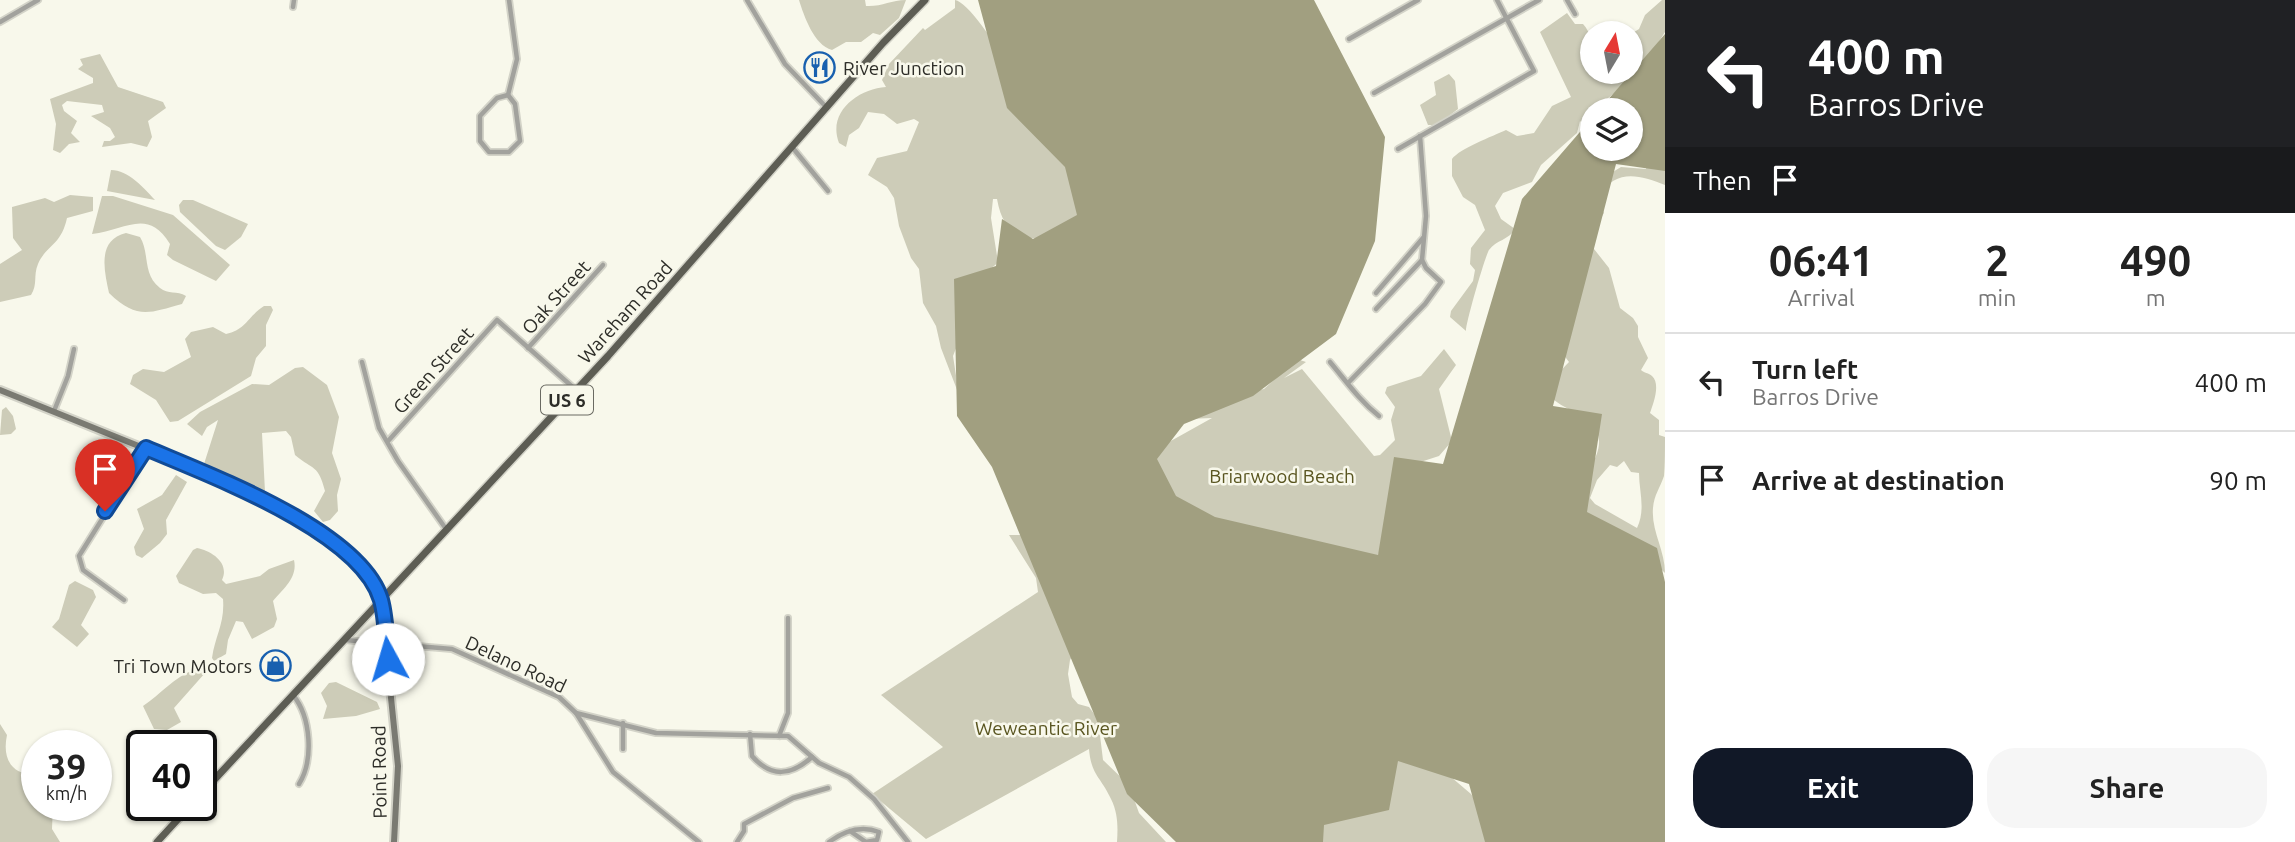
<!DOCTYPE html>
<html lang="en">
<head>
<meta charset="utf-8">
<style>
	body { margin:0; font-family:Ubuntu,sans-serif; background:#f6f6f6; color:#222; height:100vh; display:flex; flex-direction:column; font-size:26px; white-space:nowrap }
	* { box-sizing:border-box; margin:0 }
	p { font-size:23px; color:#767676 }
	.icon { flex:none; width:38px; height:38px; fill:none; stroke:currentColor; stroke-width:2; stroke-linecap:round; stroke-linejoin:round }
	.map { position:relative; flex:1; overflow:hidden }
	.side { display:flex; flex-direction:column; background:#fff; width:630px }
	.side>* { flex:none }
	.guide { background:#202124; color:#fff; overflow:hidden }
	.needle { width:46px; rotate:10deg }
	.fabs { position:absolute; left:1580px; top:21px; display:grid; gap:14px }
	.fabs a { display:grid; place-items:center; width:63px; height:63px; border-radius:50%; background:#fff; box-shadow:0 2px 5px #0004; font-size:35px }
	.speed { position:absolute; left:21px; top:730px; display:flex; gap:14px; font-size:35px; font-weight:700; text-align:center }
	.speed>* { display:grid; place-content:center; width:91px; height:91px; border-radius:50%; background:#fff; box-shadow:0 2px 5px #0004; line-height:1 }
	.speed small { font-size:18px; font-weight:400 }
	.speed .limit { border:4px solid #111; border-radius:10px; background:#fff; color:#111 }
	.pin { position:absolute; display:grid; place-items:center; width:60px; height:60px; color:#fff; margin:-72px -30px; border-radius:50% 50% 50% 0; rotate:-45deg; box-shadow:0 0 7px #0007 }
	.pin .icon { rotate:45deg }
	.me { position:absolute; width:77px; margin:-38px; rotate:354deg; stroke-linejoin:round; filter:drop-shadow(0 0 5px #0008) }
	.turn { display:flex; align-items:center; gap:24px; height:147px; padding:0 28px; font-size:32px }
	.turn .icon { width:91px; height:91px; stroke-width:2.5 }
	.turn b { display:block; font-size:49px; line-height:60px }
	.then { display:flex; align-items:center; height:66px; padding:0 28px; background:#0003; gap:14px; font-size:26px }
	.eta { display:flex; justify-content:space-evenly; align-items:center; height:119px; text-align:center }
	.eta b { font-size:42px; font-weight:600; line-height:49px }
	.cta { display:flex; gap:14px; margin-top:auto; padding:14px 28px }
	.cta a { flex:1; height:80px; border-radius:28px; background:#111827; color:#fff; font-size:28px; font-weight:600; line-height:80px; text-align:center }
	.cta a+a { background:#f6f6f6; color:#222 }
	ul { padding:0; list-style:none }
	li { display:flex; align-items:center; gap:21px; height:98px; padding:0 28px; border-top:2px solid #e0e0e0 }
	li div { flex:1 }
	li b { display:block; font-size:26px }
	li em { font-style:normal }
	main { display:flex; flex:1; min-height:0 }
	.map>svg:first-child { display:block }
</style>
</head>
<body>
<main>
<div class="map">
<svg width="1665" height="842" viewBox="0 0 1665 842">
	<rect width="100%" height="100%" fill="#f8f8eb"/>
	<!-- green -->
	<g fill="#cdccb8" fill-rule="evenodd">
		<path d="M799,0h66l1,6c15,1 25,-6 40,-6l-7,18 -19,17 -7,-2 -12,9h-15l-14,8c-18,-5 -28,-34 -33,-50z"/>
		<path d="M955,0c28,5 117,177 133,210l-30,30c-34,-1 -54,-2 -61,-41h-4l-2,19 7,44c-10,13 -28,8 -40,20l2,56 -7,18 6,39 -18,-47 -5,-22 -13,-23 -4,-34 -8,-11 -12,-32 -5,-28 -7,-11 -19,-12 9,-17 30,-7 12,-29 -5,-3 -17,5 -13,-10 -16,-2 -9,16 -10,7 -3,12 -7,-4c-12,-31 19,-54 47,-56l-4,-7 7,-16 34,-36 2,2 30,-22z"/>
		<path d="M1662,0h3v32l-7,11 6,9 -57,47 -1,11h-14v6l-8,8 -4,-3 -3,12 -36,32 -9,17 -29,11 -8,13 6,13 14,10c-6,11 -19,11 -26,21 -4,6 -24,76 -23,81l-16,-14 1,-6 22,-30 2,-11 -5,-6 1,-16 14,-18 -10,-25 -12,-8 -11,-21v-17c7,-10 41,-23 54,-29l11,6 17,-3 18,-27 19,-9 -31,-65 27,-19 8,11h8c12,13 9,32 9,48h39v-38l8,-5 6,-14z"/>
		<polygon points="100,54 118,87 163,102 166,108 148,121 152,137 147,147 131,143 102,147 104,141 110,141 115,137 110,128 91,116 104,112 102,105 67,101 62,105 64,111 77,121 71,133 80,142 69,144 60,153 53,150 56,124 50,99 93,83 93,78 78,69 83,65 80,59"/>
		<polygon points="1449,74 1455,81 1458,109 1437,125 1428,125 1420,105 1436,95 1434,82"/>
		<path d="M1665,118v26l-8,11 8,8v22c-27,-11 -49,-16 -67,11l6,17 -11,18 1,18 15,19 11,40 13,10 5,8v11l10,21 -7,12c3,3 8,3 11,6 9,8 1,28 -2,37l9,7v15l6,2c0,12 0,29 -1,39 -4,12 -10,19 -11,32 -2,23 12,42 12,65 -11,-11 -20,-22 -32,-31 -17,-12 -61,-28 -67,-47 5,-7 14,-10 19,-19 44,-64 -28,-58 -41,-88l25,-26 -6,-8 -2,-17 27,-89 -3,-19 8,-37 10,-14 18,-11 25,2c2,-22 -5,-17 9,-40h5zM1624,461l7,11 8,1c0,18 7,36 -2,55l-42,-24 -5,-6 7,-18 13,-15 7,2z"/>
		<path d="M111,170c17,0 33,18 44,30l-48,-9z"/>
		<path d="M70,195l23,2v14l-26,7c-6,28 -21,27 -29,46 -5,12 0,20 -7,31l-31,7v-38l22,-14 -9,-12 -1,-31 33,-9 9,4z"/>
		<path d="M102,196h11l60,19 57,50 -14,16 -43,-21 -6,-5 3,-11c-23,-37 -45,-13 -78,-10z"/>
		<polygon points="183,200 193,200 248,224 241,237 225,250 216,246 180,212 179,205"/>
		<path d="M126,233l14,4c10,16 2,37 20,51 8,7 17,2 26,8l-4,8c-33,9 -45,16 -73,-11 -5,-23 -12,-53 17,-60z"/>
		<path d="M264,306h7l2,4 -7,15v21l-10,12 -5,18 -73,45 -8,1 -14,-22 -26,-16 3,-9 10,-6 21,3 27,-15 -6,-18 6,-7 22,-5 13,7c20,-4 22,-18 38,-28z"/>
		<path d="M1444,349l12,16 -17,24 13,52 -13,15 -34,11 -2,13 5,18 -9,25 -32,48 -22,6 -93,-24 -47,-17 -42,-31 -14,-27 1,-17 5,-7 2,-13 10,-12 19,-10 13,-12 20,-9 45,-9 33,-30 9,3 -22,16 18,-9 72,87 6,-1 15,-15 -4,-20 4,-13 -10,-14 2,-6 34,-11zM1212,418l-43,24 18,-23z"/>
		<path d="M303,367l24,18 12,32 -7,36 9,26 -4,16 1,16 -8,9 -7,2 -9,-11 11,-20c-7,-27 -11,-20 -30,-36l-4,-18 -5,-6 -24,2 3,59 -61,-28 14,-44 -11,7 -5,9 -15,-12 13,-12 52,-28 17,1 26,-17z"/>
		<polygon points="6,407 13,416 16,429 11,434 0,435 2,410"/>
		<polygon points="176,475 187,482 166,520 167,534 160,543 142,558 136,555 134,547 144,529 137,509 162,495"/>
		<path d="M1009,535h13l54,114 -6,11 -2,14 4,23 6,7 11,3 9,12 5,41 26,25 10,28 27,29h-49c1,-15 1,-29 -6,-43 -10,-22 -20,-24 -22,-50l-163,90 -54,-45 71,-47 -62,-52 157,-103 -2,-14z"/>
		<path d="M197,548c15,3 33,15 25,32l4,4 34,-8 9,-7 25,-9c4,18 -11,29 -21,41l4,18 -3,8 -22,12 -9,-17 -7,-1 -8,19 -2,14 -12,7 -2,-3c3,-22 13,-35 11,-59l-7,-6 -13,1 -24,-11 -3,-7 17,-26z"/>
		<polygon points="75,581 93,590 96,597 81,625 89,634 77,647 52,627 59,619 69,585"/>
		<path d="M194,670l11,3 -31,35 7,14 -14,8 -13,-1 -11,-23c17,-11 31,-29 51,-36z"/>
		<polygon points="336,682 377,702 380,709 356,716 323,719 327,706 321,693 329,683"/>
		<path d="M0,724l7,11c-5,23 4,41 30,39v31h16l-1,24 8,13h-60z"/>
		<polygon points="1386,754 1451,777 1471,794 1489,818 1520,842 1320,842 1314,803"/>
	</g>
	<!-- water -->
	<polygon fill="#a19f80" points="978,0 1314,0 1385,137 1375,241 1336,334 1253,396 1184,424 1157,459 1176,496 1215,517 1378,555 1394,457 1443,464 1522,199 1592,118 1592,149 1631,149 1631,110 1599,110 1665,34 1665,171 1616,164 1553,406 1602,414 1587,512 1657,548 1665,582 1665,842 1485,842 1469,784 1398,761 1389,810 1324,825 1323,842 1176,842 1127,794 992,467 957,416 954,279 996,266 1002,219 1033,239 1077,215 1065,167 1007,108"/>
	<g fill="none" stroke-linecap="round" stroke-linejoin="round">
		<defs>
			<g id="street">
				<polyline points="747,0 785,64 827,108"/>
				<polyline points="1567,0 1575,14"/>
				<polyline points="293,7 294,0"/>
				<polyline points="0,22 38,0"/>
				<polyline points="1349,39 1418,0"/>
				<polyline points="1374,93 1539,0"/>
				<polygon points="508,95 515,104 520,141 509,152 489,152 480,141 480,116 497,98"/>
				<polyline points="508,95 517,59 509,0"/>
				<polyline points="792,147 828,191"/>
				<polyline points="1398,149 1534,71 1497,0"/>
				<polyline points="1376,293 1423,238"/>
				<polyline points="1376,309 1422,260"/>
				<polyline points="528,348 603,265"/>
				<polyline points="362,362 379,428 398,461 446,529"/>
				<path d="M1330,362c16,19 29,38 49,54"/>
				<polyline points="1349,382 1425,304 1441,282 1426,268 1422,260 1426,216 1420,136"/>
				<polyline points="54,411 68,376 74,349"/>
				<polyline points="389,440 497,320 576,390"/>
				<polyline points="124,600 83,570 79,556 146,449"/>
				<polyline points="345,640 452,649 559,697 576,713 613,772 699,842"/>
				<path d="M293,695c18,22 21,65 6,89"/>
				<polyline points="576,713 656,733 788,736 819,763 849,777 874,799 908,842"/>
				<polyline points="623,723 623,749"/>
				<path d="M750,734l2,22c19,22 39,20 60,1"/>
				<polyline points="779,736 788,713 788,618"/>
				<polyline points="737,842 744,831 744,824 793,798 828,788"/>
				<path d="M829,842c15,-11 32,-17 50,-10l-2,8 -11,2 -16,-11"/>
			</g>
			<polyline id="secondary" points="0,390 198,470 316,529 346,548 364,569 381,600 398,766 394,842"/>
			<g id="primary">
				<polyline points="201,794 608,356 883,43 925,0"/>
				<polyline points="157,842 191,805"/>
			</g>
		</defs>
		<!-- street casing -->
		<use href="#street" stroke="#d3d3c8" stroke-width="8"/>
		<!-- secondary casing -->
		<use href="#secondary" stroke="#d3d3c8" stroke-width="10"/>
		<!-- primary casing -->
		<use href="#primary" stroke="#d3d3c8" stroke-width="10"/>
		<!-- street -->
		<use href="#street" stroke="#a2a29d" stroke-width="4.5"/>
		<!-- secondary -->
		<use href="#secondary" stroke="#7a7a72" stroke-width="6"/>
		<!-- primary -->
		<use href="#primary" stroke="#5d5d54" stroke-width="7"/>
	</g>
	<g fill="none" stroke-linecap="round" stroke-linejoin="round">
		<defs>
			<path id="route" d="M105,511l41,-63c63,27 215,83 235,152 5,18 5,40 7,59"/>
		</defs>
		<!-- route casing -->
		<use href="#route" stroke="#114b97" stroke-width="18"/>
		<!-- route -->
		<use href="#route" stroke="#1a73e8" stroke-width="12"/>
	</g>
	<!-- icons -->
	<defs>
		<symbol id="restaurant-ring" viewBox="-11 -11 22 22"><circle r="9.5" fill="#f8f8eb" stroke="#1860af" stroke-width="1.5"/><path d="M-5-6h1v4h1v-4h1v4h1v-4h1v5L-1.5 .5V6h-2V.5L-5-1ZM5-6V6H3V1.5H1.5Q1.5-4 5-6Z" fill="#1860af"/></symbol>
		<symbol id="shop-ring" viewBox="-11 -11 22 22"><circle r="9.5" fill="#f8f8eb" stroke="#1860af" stroke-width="1.5"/><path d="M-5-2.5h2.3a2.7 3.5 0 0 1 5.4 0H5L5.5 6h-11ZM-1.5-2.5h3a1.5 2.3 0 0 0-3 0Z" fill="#1860af"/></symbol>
	</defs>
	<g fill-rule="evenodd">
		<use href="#restaurant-ring" x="802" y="50" width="35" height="35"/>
		<use href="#shop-ring" x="258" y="648" width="35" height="35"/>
	</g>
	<g text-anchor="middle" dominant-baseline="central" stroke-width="5" stroke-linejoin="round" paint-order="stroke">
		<!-- shield labels -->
		<rect fill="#f8f8eb" stroke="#6a6a62" stroke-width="2" x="541" y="385.5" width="52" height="29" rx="5"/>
		<g font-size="18" font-weight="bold" fill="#2d2d28">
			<text x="567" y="400">US 6</text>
		</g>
		<!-- poi labels -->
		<g font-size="19" fill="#2d2d28" stroke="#f8f8eb" text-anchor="start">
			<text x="843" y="68">River Junction</text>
			<text x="252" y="666" text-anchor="end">Tri Town Motors</text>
		</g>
		<!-- street labels -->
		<g font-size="19" fill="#2d2d28" stroke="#f8f8eb">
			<text transform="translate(556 297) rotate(-48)">Oak Street</text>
			<text transform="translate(625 312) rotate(-48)">Wareham Road</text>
			<text transform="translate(433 370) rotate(-48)">Green Street</text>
			<text transform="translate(516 664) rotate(25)">Delano Road</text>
			<text transform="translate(379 772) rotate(-91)">Point Road</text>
		</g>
		<!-- park labels -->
		<g font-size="19" fill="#595520" stroke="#f8f8eb">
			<text x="1282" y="476">Briarwood Beach</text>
			<text x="1046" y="728">Weweantic River</text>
		</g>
	</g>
</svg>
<div class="fabs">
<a><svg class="needle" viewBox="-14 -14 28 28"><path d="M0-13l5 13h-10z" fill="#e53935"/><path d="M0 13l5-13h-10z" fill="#767676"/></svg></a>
<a><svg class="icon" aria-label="layers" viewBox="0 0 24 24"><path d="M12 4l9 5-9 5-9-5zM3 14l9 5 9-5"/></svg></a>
</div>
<div class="speed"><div>39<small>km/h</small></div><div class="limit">40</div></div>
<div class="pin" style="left:105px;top:511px;background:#d93025"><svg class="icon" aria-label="arrive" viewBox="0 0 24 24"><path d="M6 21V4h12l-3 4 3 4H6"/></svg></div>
<svg class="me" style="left:388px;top:659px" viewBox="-20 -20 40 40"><circle r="19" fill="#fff"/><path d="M0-13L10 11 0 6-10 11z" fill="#1a73e8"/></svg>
</div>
<section class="side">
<div class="guide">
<div class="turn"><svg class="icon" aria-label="left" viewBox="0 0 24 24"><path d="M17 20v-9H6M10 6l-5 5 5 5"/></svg><div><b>400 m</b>Barros Drive</div></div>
<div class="then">Then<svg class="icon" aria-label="arrive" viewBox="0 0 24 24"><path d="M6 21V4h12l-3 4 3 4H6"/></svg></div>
</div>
<div class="eta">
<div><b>06:41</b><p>Arrival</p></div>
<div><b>2</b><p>min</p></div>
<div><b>490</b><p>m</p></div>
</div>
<ul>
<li><svg class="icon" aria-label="left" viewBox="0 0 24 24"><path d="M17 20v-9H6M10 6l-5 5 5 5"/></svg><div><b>Turn left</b><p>Barros Drive</p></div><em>400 m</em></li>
<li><svg class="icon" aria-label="arrive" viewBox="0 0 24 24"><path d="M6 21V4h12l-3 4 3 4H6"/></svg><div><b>Arrive at destination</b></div><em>90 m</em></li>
</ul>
<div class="cta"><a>Exit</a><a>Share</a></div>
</section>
</main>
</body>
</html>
